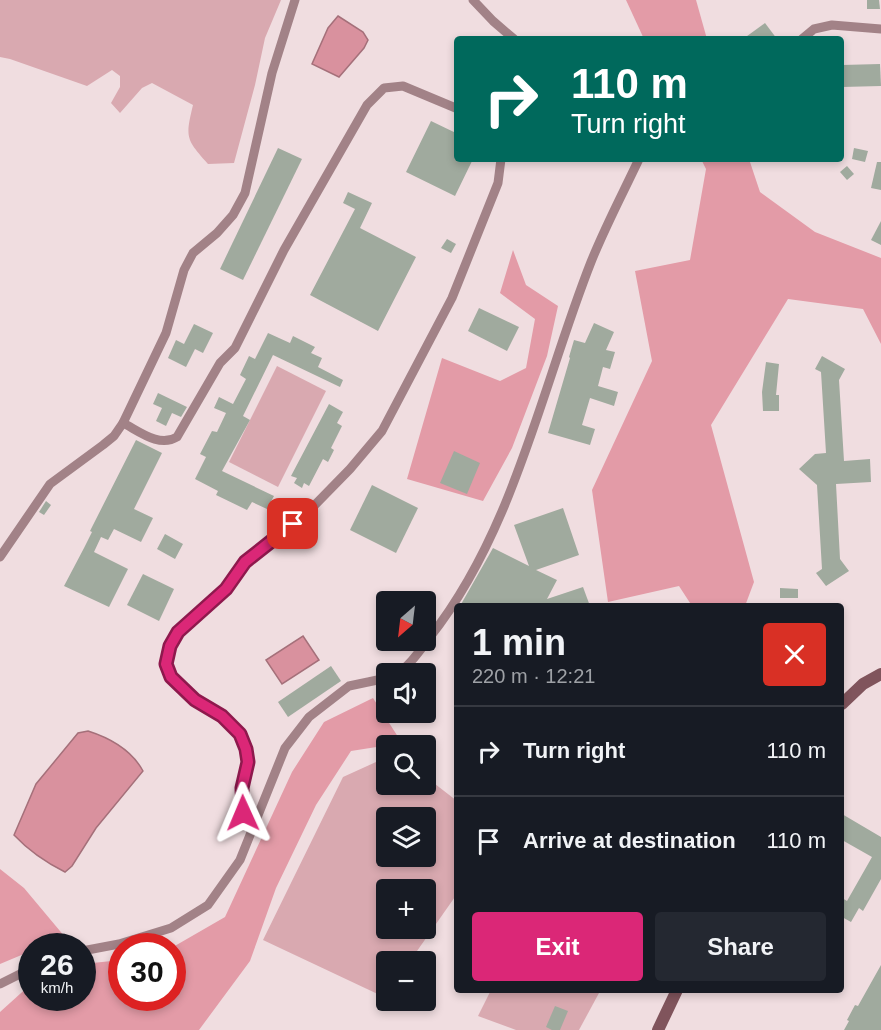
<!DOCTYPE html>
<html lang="en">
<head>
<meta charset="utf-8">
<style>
	body { margin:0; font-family:Helvetica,sans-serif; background:#242831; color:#f1f3f6; height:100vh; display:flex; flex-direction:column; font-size:22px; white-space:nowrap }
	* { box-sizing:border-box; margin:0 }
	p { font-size:20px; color:#9ea1a6 }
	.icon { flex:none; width:33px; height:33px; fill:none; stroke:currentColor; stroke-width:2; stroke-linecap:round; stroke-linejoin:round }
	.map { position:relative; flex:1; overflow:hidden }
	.panel { position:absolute; left:454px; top:603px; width:390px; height:390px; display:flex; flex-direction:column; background:#171b24; border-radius:6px; box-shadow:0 3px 9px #0003 }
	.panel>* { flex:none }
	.guide { position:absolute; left:454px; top:36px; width:390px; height:126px; border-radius:6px; box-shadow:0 3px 9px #0003; background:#00695c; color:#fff; overflow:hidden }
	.needle { width:39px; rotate:208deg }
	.controls { position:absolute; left:376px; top:591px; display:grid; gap:12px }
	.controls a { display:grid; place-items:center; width:60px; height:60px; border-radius:6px; background:#171b24; box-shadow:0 3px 9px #0003; font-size:30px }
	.speed { position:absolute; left:18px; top:933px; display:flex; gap:12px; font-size:30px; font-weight:700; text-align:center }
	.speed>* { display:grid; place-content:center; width:78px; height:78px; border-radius:50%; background:#171b24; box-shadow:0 3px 9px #0003; line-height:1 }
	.speed small { font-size:15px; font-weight:400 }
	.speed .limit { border:9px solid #d22; background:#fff; color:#111 }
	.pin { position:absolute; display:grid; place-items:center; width:51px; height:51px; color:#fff; margin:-26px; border-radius:12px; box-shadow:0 3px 9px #0006 }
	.me { position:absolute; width:66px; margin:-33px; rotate:359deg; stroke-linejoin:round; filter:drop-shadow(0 0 4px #0008) }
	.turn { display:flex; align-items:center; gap:21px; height:126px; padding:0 18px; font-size:27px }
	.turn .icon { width:78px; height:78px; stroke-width:2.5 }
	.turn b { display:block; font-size:42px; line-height:51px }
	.round { display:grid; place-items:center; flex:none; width:63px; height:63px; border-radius:6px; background:#242831 }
	.headline { display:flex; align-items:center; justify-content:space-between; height:102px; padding:0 18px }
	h1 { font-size:36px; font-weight:700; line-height:45px }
	.action { display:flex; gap:12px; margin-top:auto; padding:12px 18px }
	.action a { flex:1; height:69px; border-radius:6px; background:#db2777; color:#fff; font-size:24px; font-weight:700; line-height:69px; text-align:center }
	.action a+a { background:#242831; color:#f1f3f6 }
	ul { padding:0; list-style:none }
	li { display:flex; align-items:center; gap:18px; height:90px; padding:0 18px; border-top:2px solid #363941 }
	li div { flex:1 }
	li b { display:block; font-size:22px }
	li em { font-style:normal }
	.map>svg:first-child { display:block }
</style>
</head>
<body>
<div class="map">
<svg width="881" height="1030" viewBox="0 0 881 1030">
	<rect width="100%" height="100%" fill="#f0dde0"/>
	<!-- green -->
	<g fill="#d9a9b0" fill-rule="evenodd">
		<path d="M0,0h281l-16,38 -10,47 -21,78 -26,1c-22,-25 -23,-26 -15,-59l-41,-22 -10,5 -22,25 -9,-10 9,-16v-11l-8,-6 -25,16 -77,-27 -10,-2z"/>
		<polygon points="277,366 326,391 278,487 229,462"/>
		<path d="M387,757v27h39v-7l31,24v93l-47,67 -23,1v31l-3,4 -121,-57 80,-163zM387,818h39v38h-39zM387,890h39v38h-39z"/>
		<polygon points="491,990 596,990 599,993 579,1030 516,1030 478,1016"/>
	</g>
	<!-- forest -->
	<g fill="#e39ba7">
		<polygon points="626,0 696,0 707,39 644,39"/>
		<polygon points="701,159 749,159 760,192 815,232 881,258 881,344 863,309 788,299 711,425 754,582 745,606 692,606 679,586 608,602 592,490 652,361 635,271 690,260 706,169"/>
		<polygon points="513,250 526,285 558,306 547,356 512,448 483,501 407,479 442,358 500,381 526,368 535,319 500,293"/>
		<polygon points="373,698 402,743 351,751 316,805 276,888 250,961 199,1030 0,1030 0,1012 31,984 32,998 82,998 83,964 121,960 122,998 172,998 173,947 225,917 292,772 324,722"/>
		<polygon points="0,869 24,888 65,937 43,946 32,946 31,951 0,964"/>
	</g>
	<!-- water -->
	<g fill="#d9919e" stroke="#a5707a" stroke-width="1.5">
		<polygon points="338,16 363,32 368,40 364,48 339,77 312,64 328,28"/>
		<polygon points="303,636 319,660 282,684 266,660"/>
		<path d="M88,731c22,7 43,18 55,40l-47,57 -24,38 -7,6c-20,-10 -36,-21 -51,-37l22,-51 42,-51z"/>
	</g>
	<!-- building -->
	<g fill="#a0aa9e">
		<polygon points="867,0 879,0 880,9 867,9"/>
		<polygon points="765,23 777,39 743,39"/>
		<polygon points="880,64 881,86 842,87 842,65"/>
		<polygon points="431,121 458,134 458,159 473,159 455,196 406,172"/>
		<polygon points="278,148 302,159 243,280 220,269"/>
		<polygon points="854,148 868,151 865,162 852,159"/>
		<polygon points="877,162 881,162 881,190 871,188"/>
		<polygon points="847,166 854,174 847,180 840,172"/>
		<polygon points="348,192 372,203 360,228 416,257 378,331 310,295 355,209 343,203"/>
		<polygon points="881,221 881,245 871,240"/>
		<polygon points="447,239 456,244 451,253 441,248"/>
		<polygon points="479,308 519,327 507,351 468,331"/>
		<polygon points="594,323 614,332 606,350 615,352 610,369 603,367 598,386 618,392 614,406 590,398 582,425 595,429 590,445 548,433 570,358 569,357 574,340 585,343"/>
		<polygon points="194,324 213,333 203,353 195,349 186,367 168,358 176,340 184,344"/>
		<polygon points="268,333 290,343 293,336 315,347 311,353 322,358 318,367 343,380 340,387 273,355 243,416 250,420 222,471 274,496 267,509 252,502 247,510 216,495 218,491 195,479 206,457 200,454 212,431 217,432 226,413 214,408 219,397 233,404 246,379 240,375 249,356 255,359"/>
		<polygon points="822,356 845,369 839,380 844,461 870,459 871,482 836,484 840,559 849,571 826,586 816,573 822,569 817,485 799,469 815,454 826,453 821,372 815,369"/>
		<polygon points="766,362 779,364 776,395 779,395 779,411 763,411 762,392"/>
		<polygon points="158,393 187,407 181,417 172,413 166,426 156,421 162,408 153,404"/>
		<polygon points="329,404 343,412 337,423 342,426 331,448 334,450 328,462 323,459 309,486 304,483 302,488 294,483 297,478 291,476"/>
		<polygon points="136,440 162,453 134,509 153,518 141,542 114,529 108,540 101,537 94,552 128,569 109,607 64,586 84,548 92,532 90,531"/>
		<polygon points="454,451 480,463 467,494 440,483"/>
		<polygon points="372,485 418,508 396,553 350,530"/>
		<polygon points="46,501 51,505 44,515 39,512"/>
		<polygon points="563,508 579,555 536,570 557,580 547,599 583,587 590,606 460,606 493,548 529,566 514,525"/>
		<polygon points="165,534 183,544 175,559 157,549"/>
		<polygon points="143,574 174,589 159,621 127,605"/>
		<polygon points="780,588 798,589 798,598 780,598"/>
		<polygon points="331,666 341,681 288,717 278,702"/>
		<polygon points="842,814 881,837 881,879 863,911 859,908 851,922 842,917 842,898 847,901 872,857 842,840"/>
		<polygon points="881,965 881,1030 844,1030 849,1021 847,1020 855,1005 858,1006"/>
		<polygon points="555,1006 568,1011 560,1030 552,1030 546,1027"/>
	</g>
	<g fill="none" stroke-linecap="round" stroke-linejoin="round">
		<!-- street -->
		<g stroke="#a28287" stroke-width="9">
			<polyline points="473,0 493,21 514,39"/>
			<polyline points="802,39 814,29 832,25 881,29"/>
			<path d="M123,423c16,8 36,25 54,14l43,-74 15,-15 49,-98 83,-145 17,-17 19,-2 55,23"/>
			<polyline points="0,557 50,484 103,445 114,436 123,423 166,333 184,270 193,253 217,233 233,215 245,193 272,73 295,0"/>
			<path d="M396,674c13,-7 25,-25 34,-37 84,-106 112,-251 161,-375 14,-35 32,-69 48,-103"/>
			<polyline points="252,832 243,813 241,787 248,762 246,749 240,734 222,716 195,700 171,677 166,664 170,646 178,632 226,589 245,562 309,511 350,469 382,431 452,298 498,183 501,159"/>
			<polyline points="82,951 119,944 171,928 208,905 240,860 285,748 309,717 349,686 387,678"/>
			<polyline points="0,984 32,968"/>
		</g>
		<!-- secondary -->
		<g stroke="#80545c" stroke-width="12">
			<polyline points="842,704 863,684 881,674"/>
			<polyline points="658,1030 677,990"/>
		</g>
	</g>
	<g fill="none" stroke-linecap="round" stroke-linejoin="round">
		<defs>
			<polyline id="route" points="243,813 242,788 248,762 246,749 240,734 222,716 195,700 171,677 166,664 170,646 178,632 226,589 245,562 293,524"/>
		</defs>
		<!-- route casing -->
		<use href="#route" stroke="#8e194d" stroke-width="15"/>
		<!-- route -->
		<use href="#route" stroke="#db2777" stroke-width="10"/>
	</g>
</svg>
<div class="controls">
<a><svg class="needle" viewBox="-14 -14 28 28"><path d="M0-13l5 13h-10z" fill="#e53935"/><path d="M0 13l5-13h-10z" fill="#9ea1a6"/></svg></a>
<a><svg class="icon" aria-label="sound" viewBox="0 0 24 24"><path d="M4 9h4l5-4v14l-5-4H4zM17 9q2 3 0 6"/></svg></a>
<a><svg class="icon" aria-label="search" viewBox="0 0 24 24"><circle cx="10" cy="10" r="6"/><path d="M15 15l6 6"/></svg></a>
<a><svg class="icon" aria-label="layers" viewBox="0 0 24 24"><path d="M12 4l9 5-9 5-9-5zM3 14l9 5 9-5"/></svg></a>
<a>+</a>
<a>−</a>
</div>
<div class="speed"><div>26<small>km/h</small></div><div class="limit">30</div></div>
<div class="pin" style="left:293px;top:524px;background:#d93025"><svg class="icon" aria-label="arrive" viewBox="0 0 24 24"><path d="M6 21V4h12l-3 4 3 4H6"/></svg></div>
<svg class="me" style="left:243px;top:813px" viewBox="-20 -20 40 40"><path d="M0-17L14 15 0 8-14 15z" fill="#db2777" stroke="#fff" stroke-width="4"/></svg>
<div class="guide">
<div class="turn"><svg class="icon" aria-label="right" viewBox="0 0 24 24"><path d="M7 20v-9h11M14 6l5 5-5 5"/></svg><div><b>110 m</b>Turn right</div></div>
</div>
<section class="panel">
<div class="headline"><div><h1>1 min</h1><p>220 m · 12:21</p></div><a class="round" style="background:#d93025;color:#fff"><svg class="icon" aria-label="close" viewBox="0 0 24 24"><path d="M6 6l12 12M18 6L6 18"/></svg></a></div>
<ul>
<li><svg class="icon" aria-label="right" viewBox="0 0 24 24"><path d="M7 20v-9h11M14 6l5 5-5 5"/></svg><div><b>Turn right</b></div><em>110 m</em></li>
<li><svg class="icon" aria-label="arrive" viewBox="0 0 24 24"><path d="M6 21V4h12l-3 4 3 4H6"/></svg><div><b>Arrive at destination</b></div><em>110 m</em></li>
</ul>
<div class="action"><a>Exit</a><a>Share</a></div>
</section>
</div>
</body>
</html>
